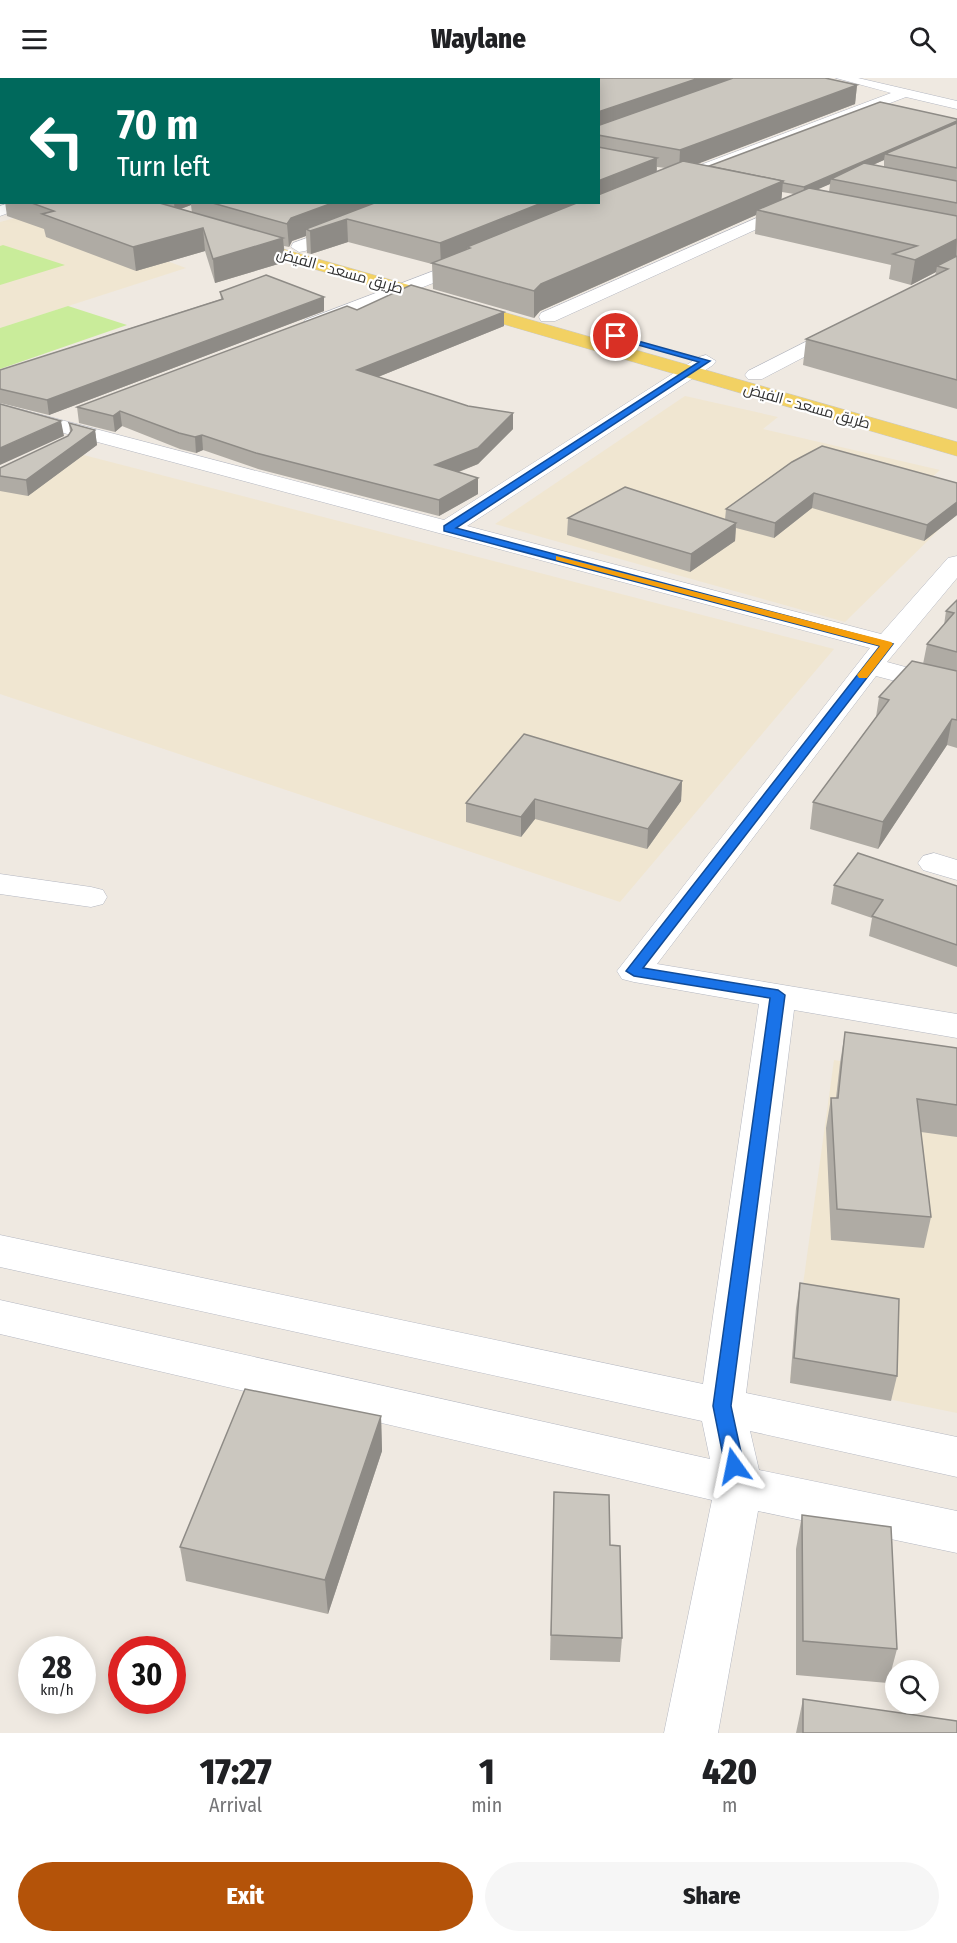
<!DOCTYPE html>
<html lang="en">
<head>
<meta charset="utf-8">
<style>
	body { margin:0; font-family:"Fira Sans Condensed",Cairo,sans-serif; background:#f6f6f6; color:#202124; height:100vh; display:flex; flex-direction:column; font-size:22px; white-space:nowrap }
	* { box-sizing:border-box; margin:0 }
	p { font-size:20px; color:#757577 }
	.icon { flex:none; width:33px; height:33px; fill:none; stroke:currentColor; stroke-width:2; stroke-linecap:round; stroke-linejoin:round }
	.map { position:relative; height:1655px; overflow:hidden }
	.side { display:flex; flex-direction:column; background:#fff; flex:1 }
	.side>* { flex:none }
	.banner { position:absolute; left:0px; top:0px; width:600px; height:126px; box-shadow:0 3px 15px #0003; background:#00695c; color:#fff; overflow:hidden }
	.fabs { position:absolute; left:885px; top:1582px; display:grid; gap:12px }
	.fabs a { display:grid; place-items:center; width:54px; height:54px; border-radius:50%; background:#fff; box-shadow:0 3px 15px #0003; font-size:30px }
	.speed { position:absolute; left:18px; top:1558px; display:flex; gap:12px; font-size:30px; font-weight:700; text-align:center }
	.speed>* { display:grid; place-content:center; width:78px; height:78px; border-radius:50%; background:#fff; box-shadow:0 3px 15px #0003; line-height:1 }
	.speed small { font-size:15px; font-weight:400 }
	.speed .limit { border:9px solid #d22; background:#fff; color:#111 }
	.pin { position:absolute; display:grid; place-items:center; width:51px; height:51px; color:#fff; margin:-26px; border:3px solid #fff; border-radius:50%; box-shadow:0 2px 6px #0007 }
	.me { position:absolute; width:66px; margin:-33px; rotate:348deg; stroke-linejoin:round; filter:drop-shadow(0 0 4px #0008) }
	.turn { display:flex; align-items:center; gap:21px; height:126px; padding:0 18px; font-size:27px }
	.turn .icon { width:78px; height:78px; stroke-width:2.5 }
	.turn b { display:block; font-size:42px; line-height:51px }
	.eta { display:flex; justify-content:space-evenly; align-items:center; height:102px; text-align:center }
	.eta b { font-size:36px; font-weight:800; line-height:42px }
	.button { display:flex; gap:12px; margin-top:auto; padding:12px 18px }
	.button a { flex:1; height:69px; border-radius:36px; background:#b45309; color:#fff; font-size:24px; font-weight:800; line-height:69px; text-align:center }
	.button a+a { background:#f6f6f6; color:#202124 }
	header { display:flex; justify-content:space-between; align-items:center; height:78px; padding:0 18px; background:#fff; font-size:27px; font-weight:800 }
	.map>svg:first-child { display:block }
</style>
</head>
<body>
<header><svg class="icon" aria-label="menu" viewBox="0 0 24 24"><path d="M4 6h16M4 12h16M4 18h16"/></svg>Waylane<svg class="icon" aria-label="search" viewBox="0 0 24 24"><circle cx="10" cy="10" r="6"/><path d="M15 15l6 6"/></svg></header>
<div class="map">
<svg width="957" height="1655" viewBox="0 0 957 1655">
	<rect width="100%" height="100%" fill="#efe9e1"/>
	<!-- education -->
	<g fill="#f0e6d1">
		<polygon points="70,125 137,172 186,190 0,250 0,144"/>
		<polygon points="685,318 778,339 763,351 940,392 920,410 957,434 845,544 495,446"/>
		<polygon points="68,373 834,571 620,824 0,616 0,409"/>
		<polygon points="834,982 957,1002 957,1335 790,1301"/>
	</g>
	<!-- pitch -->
	<g fill="#c9ec9a">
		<polygon points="3,167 65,187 0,207 0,168"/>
		<polygon points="68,228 127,247 0,291 0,250"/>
	</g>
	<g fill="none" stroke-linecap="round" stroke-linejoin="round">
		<defs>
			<g id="minor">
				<polygon points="836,0 858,0 957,23 957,31 906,19 673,107 668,109 660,104 663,101 891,15"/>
				<polygon points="795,123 803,128 801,131 555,243 541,243 539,239 541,235"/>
				<polygon points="12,124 39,124 0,138 0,128"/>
				<polygon points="406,124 430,124 305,173 299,174 291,169 293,165"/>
				<polygon points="473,178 482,183 479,187 319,250 312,252 303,246 305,242"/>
				<polygon points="843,245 852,251 850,255 762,301 748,301 745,297 748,293"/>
				<polygon points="706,277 716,283 713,287 467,448 881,556 948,480 957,478 957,500 887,584 957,603 957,619 876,598 657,886 957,936 957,960 794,932 746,1315 957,1359 957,1399 750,1353 759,1392 957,1433 957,1475 758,1433 718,1655 664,1655 712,1422 0,1256 0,1222 710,1381 702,1343 0,1189 0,1157 703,1306 759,926 634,904 622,901 617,893 870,570 0,338 0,326 444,442 699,279"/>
				<polygon points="934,775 957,782 957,802 923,792 918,785 923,778"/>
				<polygon points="0,796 91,809 103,812 107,819 103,826 91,829 0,816"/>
			</g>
			<polygon id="primary" points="241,159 957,364 957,378 235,168 233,164 235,160"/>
		</defs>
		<!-- minor casing -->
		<use href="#minor" stroke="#b4b7c1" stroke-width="1"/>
		<!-- primary casing -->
		<use href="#primary" stroke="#c9c9c9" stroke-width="1"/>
		<!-- minor -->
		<use href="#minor" fill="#fff" fill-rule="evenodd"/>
		<!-- primary -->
		<use href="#primary" fill="#f2d163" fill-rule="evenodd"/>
	</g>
	<!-- wall -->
	<g fill="#afaba4" fill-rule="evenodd">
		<path d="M0,0h825l32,7 -2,19 -159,60 13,2 171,-64 77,17v290l-154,-44 3,-26 129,-63 1,-4 -25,13 -22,-6 2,-14 -136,-31 1,-19 -216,96 -6,7 -101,-29 -1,-25 -84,-22 -37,12 -4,-1 -1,-17 -14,5 -3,6 -5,-1 1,16 -70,21 -10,-32 -69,20 -90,-34 -2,-8 -37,-13 -2,-14h593v-122h-596v122h2l-4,2zM884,82v7l-11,-2zM657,89l9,1 -9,4zM830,106l-1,8 -12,-3zM782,114l12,2 -13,6zM191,127l1,8 -12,-4z"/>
		<polygon points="220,214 324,233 49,337 0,325 0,292 221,221"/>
		<polygon points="357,232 504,234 504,248 378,299 468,328 513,335 513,351 478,386 459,394 478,416 439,438 258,391 203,372 196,375 180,371 122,348 115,354 79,345 77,329"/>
		<polygon points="69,345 95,352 97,367 28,418 0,413 0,390 68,358 70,354"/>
		<polygon points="792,384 957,405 957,437 924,463 812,430 774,460 736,450 735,463 690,494 567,457 568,440 725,442 726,431"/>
		<polygon points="957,522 957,670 947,667 878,771 810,751 813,724 876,639 879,619 923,586 927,566 944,547 946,533"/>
		<polygon points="682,703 681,723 647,771 535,741 521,759 466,744 466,725"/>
		<polygon points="834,807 957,808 957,889 869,858 872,840 831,826"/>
		<polygon points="845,954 957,970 957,1059 921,1054 931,1139 924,1170 831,1162 826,1050 831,1020 836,1020 840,985"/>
		<polygon points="800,1205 897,1298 891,1323 790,1305 796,1230"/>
		<polygon points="381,1338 382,1373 328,1536 186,1503 180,1469"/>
		<polygon points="554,1414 610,1467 622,1560 620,1584 550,1582"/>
		<polygon points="802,1437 897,1571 888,1605 796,1597 796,1471"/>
		<polygon points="803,1621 957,1655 796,1655"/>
	</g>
	<!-- shaded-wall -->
	<g fill="#8e8b86">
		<polygon points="699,0 752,0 598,53 598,34"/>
		<polygon points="857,7 855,26 679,93 680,72"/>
		<polygon points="957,43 957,50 885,76 884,82 838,102 831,101 830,106 803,118 804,109"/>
		<polygon points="657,80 656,102 470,176 470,170 467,169 467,178 442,188 441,187 440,165 544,124 598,124 598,103"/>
		<polygon points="2,102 2,124 4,124 0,126 0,103"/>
		<polygon points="783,103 781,127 757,132 756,137 540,233 534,240 534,213 541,206"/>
		<polygon points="174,124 191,124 191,127 178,132 175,137"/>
		<polygon points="335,124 398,124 347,141 348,164 311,176 310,153 306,151 306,158 292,163 289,169 287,146 291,140"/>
		<polygon points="203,150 205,173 136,193 133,169"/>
		<polygon points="283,160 285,184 215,205 213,181"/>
		<polygon points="957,161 956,184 937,188 936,194 911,207 915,182"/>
		<polygon points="324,219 324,233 49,337 47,322"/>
		<polygon points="504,234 504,248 358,307 357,292"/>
		<polygon points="120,333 122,348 115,354 113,338"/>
		<polygon points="513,335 513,351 478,386 435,403 435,387"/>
		<polygon points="61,343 64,358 0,387 0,370"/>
		<polygon points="95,352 97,367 28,418 26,402"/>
		<polygon points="202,357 203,372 196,375 195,359"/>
		<polygon points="478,400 478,416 439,438 439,422"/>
		<polygon points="814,415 812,430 774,460 775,445"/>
		<polygon points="957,424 957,437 924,463 927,447"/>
		<polygon points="736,445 735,463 690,494 691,476"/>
		<polygon points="952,641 947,667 878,771 883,744"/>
		<polygon points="682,703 681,723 647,771 648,751"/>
		<polygon points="535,721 535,741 521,759 521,739"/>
		<polygon points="381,1338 382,1373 328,1536 325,1502"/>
	</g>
	<!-- building -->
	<g fill="#cbc7bf" stroke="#8e8b86" stroke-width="1.5">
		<polygon points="0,0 699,0 598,34 598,2 2,2 2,102 0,103 0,74 1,69 0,69 0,60 1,56 0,55 0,21 1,20"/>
		<polygon points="733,0 825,0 857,7 680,72 598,57 598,46 600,47"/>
		<polygon points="880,24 957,41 957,43 804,109 783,105 783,103 709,88"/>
		<polygon points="957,45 957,90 885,76"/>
		<polygon points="598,69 657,80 598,103"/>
		<polygon points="683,83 783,103 541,206 534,213 432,185 470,170 467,169 579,124 598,124 598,117"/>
		<polygon points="864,85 957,103 957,125 831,101"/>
		<polygon points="809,110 957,138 957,161 915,182 893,176 917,168 757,132"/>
		<polygon points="29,124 156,124 283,160 213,181 203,150 133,169 42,136 54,133"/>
		<polygon points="209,124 335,124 291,140 287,146"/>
		<polygon points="377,124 544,124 440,165 347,141 310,153 306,151"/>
		<polygon points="957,178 957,302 806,261 948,191 937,188"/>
		<polygon points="266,197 324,219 47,322 0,311 0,292 223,221 220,214"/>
		<polygon points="411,207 504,234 357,292 468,328 513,335 478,370 435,387 478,400 439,422 256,375 202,357 195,359 179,355 120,333 113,338 77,329 347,228 357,232"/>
		<polygon points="0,326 61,343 0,370"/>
		<polygon points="69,345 95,352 26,402 0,398 0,390 68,358 72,352"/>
		<polygon points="822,368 957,405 957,424 927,447 814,415 775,445 726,431 792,384"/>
		<polygon points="625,409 736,445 691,476 568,440"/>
		<polygon points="957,522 957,574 927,566 954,535 946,533"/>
		<polygon points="912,583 957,593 957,642 952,641 883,744 813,724 889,622 879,619"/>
		<polygon points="524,656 682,703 648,751 535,721 521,739 466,725"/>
		<polygon points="858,775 957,808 957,867 872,838 883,822 834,807"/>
		<polygon points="845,954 957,970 957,1027 917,1021 931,1139 837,1131 831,1020 838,1020"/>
		<polygon points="800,1205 899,1221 897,1298 794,1280"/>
		<polygon points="245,1311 381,1338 325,1502 180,1469"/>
		<polygon points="554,1414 609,1417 610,1467 620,1468 622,1560 551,1557"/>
		<polygon points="802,1437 891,1449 897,1571 803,1563"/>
		<polygon points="803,1621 957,1643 957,1655 803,1655"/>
	</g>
	<!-- route -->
	<polygon fill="#1a73e8" stroke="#114b97" stroke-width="1.5" points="613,256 710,283 456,450 893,566 643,890 778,912 785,917 731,1328 744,1388 741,1394 734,1396 728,1394 725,1388 713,1328 770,920 634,898 626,893 880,568 444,453 444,448 699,284 613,260"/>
	<!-- slow -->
	<polygon fill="#f59e0b" points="556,478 891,564 893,566 867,600 859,600 857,597 880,568 556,482"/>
	<g text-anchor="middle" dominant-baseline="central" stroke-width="4.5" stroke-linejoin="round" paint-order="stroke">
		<!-- far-street labels -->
		<g font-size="15" fill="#2e2e2e" stroke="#fff">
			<text transform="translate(340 193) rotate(16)">طريق مسعد - الفيض</text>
			<text transform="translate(807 328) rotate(16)">طريق مسعد - الفيض</text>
		</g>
	</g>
</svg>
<div class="fabs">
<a><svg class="icon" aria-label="search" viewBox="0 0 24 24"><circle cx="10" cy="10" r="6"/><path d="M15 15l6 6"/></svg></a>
</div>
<div class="speed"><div>28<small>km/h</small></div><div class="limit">30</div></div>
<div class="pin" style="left:616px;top:258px;background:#d93025"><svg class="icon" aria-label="arrive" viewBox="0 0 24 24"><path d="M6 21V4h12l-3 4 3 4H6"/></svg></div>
<svg class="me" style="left:734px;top:1388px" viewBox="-20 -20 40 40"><path d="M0-17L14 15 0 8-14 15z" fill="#1a73e8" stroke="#fff" stroke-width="4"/></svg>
<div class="banner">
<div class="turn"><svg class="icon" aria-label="left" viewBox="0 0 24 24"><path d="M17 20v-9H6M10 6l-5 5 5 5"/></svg><div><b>70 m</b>Turn left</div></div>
</div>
</div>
<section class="side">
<div class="eta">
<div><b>17:27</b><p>Arrival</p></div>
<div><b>1</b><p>min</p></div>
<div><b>420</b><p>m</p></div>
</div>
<div class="button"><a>Exit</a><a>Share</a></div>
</section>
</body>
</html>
